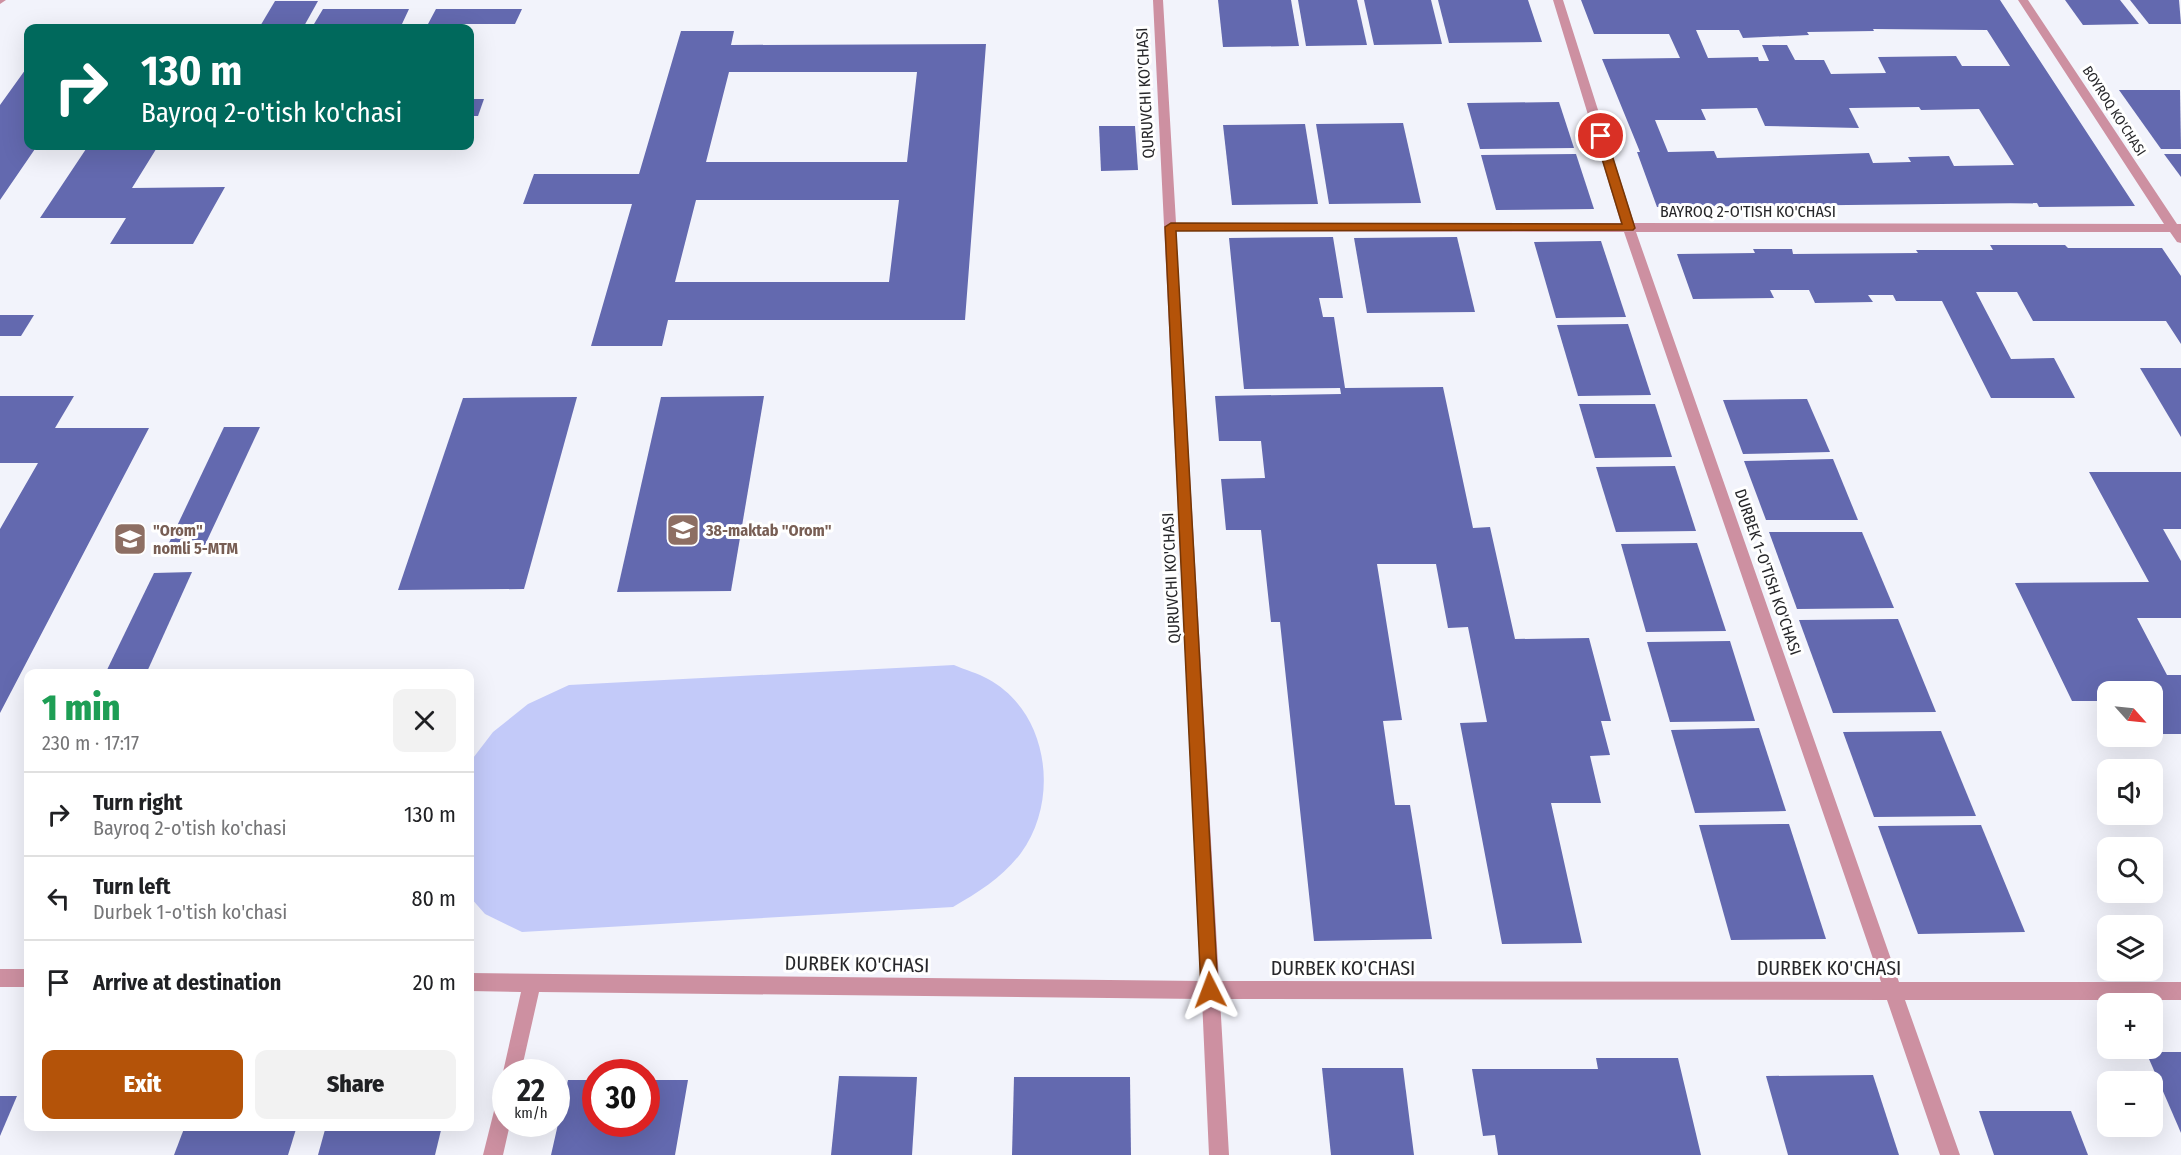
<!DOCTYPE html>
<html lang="en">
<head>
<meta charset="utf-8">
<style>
	body { margin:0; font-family:"Fira Sans Condensed",sans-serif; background:#f2f2f2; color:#202124; height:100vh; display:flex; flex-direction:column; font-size:22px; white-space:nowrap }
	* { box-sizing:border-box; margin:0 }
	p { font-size:20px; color:#757577 }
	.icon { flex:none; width:33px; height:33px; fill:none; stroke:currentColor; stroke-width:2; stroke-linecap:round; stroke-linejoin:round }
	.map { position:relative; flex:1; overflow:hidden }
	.sheet { position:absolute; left:24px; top:669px; width:450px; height:462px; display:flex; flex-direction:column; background:#fff; border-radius:12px; box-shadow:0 6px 24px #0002 }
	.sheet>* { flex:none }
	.guide { position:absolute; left:24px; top:24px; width:450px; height:126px; border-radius:12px; box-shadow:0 6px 24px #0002; background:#00695c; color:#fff; overflow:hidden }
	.needle { width:39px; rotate:117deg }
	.fabs { position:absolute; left:2097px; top:681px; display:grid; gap:12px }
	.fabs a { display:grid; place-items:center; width:66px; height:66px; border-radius:12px; background:#fff; box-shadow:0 6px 24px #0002; font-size:30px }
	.speed { position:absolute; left:492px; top:1059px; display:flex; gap:12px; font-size:30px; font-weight:700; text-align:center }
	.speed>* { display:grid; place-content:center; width:78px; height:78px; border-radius:50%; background:#fff; box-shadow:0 6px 24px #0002; line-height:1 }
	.speed small { font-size:15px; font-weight:400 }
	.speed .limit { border:9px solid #d22; background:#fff; color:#111 }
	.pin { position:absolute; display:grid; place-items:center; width:51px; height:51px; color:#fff; margin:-26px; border:3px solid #fff; border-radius:50%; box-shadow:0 2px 6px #0007 }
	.me { position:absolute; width:66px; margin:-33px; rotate:357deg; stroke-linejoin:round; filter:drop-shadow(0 0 4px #0008) }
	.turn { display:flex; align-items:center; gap:21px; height:126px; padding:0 18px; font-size:27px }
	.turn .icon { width:78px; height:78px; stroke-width:2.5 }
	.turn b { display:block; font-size:42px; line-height:51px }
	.round { display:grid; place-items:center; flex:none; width:63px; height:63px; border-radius:12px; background:#f2f2f2 }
	.summary { display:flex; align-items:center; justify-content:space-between; height:102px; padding:0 18px }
	h1 { font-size:36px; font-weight:800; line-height:45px; color:#1e9e55 }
	.action { display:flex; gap:12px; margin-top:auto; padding:12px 18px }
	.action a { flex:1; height:69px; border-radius:12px; background:#b45309; color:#fff; font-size:24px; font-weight:800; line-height:69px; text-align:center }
	.action a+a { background:#f2f2f2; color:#202124 }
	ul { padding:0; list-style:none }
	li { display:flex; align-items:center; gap:18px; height:84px; padding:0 18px; border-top:2px solid #e0e0e0 }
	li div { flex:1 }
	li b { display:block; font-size:22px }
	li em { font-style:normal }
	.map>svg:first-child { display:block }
</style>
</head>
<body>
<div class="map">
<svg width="2181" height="1155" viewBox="0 0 2181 1155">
	<rect width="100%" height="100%" fill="#f2f3fb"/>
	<!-- green -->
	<path fill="#c3caf9" d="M954,665c11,5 24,8 34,14 61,33 72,121 33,174 -18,24 -42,39 -68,54l-431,25 -37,-18 -15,-17v-135l23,-30 35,-28 41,-19z"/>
	<!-- building -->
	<g fill="#6369af" fill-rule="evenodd">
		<polygon points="1218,0 1291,0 1299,46 1223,47"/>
		<polygon points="1298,0 1357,0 1367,45 1306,46"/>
		<polygon points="1364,0 1431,0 1442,44 1374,45"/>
		<polygon points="1438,0 1528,0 1542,42 1449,43"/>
		<path d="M1581,0h419l135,206 -96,1 -2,-4 -380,4 -20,-55h3l-38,-93 78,-1 -11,-24h-75zM1873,29l114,1 23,36h-48l-6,-10 -78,1 8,16 -55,1 -7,-14h-29l-8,-15h-25l7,16h-10l-1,-4 -50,1 -12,-28h43l4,8 66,-3 -2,-3 67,-1zM1919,107l2,3 58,-1 35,56 -60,1 -5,-10 -41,1 3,5 -38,1 -4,-10 -152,5 -3,-7 -46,1 -13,-32h51l-5,-11 56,-1 8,18 94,2 -10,-20z"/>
		<polygon points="2065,0 2120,0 2139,24 2083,25"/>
		<polygon points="2130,0 2179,0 2181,24 2149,24"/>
		<polygon points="275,1 318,1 303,28 259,28"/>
		<polygon points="323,9 409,9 402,24 314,24"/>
		<polygon points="436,9 522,9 515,24 428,24"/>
		<polygon points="167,25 232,25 230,28 165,28"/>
		<path d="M681,31h53l-3,14 255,-1 -21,276h-297l-6,26h-71l41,-142h-109l11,-30h105zM729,72h188l-10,90h-201zM696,200h203l-10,82h-214z"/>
		<polygon points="28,66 28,146 37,146 0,200 0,105"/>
		<polygon points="2119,90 2180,90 2181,149 2161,149"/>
		<polygon points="470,99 484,99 478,116 470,116"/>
		<polygon points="1559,102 1574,148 1480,149 1467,103"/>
		<polygon points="1403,123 1421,203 1329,204 1316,124"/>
		<polygon points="1305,124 1318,204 1232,205 1223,125"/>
		<polygon points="1099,126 1135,126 1138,170 1101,171"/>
		<polygon points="88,146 158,146 132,188 225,187 193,244 110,244 126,218 40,218"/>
		<polygon points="1576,154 1594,209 1496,210 1481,155"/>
		<polygon points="2164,154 2181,154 2181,177"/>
		<polygon points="1333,237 1343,298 1319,298 1323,317 1334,317 1345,388 1443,387 1473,528 1490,527 1515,639 1589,638 1611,721 1601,721 1610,755 1590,756 1601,803 1551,803 1582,943 1502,944 1460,723 1487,722 1468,627 1448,628 1436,564 1377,564 1402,720 1383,721 1395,805 1410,805 1432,939 1314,941 1280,622 1271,622 1261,530 1226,530 1221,479 1265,478 1261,441 1219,441 1215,396 1341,394 1340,388 1244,389 1229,238"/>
		<polygon points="1457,237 1475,312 1367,313 1354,238"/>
		<polygon points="1601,241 1626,317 1556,318 1534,242"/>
		<polygon points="1990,245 2065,245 2068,248 2162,248 2181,276 2181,344 2166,321 2033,321 2017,292 1976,292 2011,359 2054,358 2075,398 1991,398 1942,301 1896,301 1893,295 1868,295 1873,302 1815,303 1809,290 1770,290 1774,298 1693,299 1677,254 1755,253 1753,249 1792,249 1793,254 1918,253 1916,250 1993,250"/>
		<polygon points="0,315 34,315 21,336 0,336"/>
		<polygon points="1628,324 1651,395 1578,396 1557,325"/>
		<polygon points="2140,368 2181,368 2181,437 2156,395"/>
		<polygon points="0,396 74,396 55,428 149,428 0,713 0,529 38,463 0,463"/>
		<polygon points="764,396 731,591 617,592 661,397"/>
		<polygon points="577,397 524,589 398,590 463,398"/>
		<polygon points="1807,399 1830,452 1743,454 1723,400"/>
		<polygon points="1579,404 1655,404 1672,457 1595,458"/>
		<polygon points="224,427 260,427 204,547 167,547"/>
		<polygon points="1833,459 1858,520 1766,520 1744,461"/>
		<polygon points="1675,466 1696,531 1616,532 1596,467"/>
		<polygon points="2089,472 2181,472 2181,529 2163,529 2181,561 2181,618 2137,618 2167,675 2181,675 2181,734 2152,734 2152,692 2108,692 2108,701 2072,701 2015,583 2149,582"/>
		<polygon points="1769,532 1862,532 1894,608 1797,609"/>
		<polygon points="1697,543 1726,631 1646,632 1621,544"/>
		<polygon points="192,572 146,674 105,674 154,573"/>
		<polygon points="1898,619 1936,712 1833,713 1799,620"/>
		<polygon points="1730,641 1755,721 1670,722 1647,642"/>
		<polygon points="1759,728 1786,811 1695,813 1671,730"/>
		<polygon points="1941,731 1976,816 1874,817 1843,732"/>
		<polygon points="1789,824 1826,939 1731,940 1699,825"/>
		<polygon points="1981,825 2025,932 1918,934 1878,826"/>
		<polygon points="2146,1052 2181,1052 2181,1133"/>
		<polygon points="1596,1058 1678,1058 1701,1155 1498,1155 1495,1135 1483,1136 1472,1069 1598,1069"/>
		<polygon points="1322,1068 1403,1068 1414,1155 1331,1155"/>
		<polygon points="1873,1075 1899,1155 1788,1155 1766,1076"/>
		<polygon points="839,1076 917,1077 912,1155 831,1155"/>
		<polygon points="1014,1077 1130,1077 1131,1155 1012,1155"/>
		<polygon points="568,1080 596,1080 596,1124 646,1124 646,1080 688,1080 675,1155 551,1155"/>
		<polygon points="0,1096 17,1096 0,1136"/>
		<polygon points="1979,1111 2071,1111 2088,1155 1994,1155"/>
		<polygon points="185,1126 297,1126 288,1155 174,1155"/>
		<polygon points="326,1126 442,1126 435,1155 318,1155"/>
	</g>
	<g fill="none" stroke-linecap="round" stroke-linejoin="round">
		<!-- minor -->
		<g fill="#cd90a1" fill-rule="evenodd">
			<polygon points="0,0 6,0 0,4"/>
			<path d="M1153,0h10l13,223h445l-68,-223h10l71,223 530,1 -146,-224h10l149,224h4v19l-4,-1 -7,-10h-534l263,750h282v18h-276l55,155h-20l-53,-155 -667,-1 9,156h-20l-7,-156 -663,-7 -18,80h-15l-1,7 -2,-7 18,-80 -51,-1v-18l731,8zM1176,231l448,1 257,750 -662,-1z"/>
			<rect x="0" y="969" width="28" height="18"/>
			<polygon points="506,1090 506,1124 510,1124 503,1155 483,1155 497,1099 499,1092"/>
		</g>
	</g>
	<!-- route -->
	<polygon fill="#b45309" stroke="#753606" stroke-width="1.5" points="1597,134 1606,136 1635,228 1633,230 1176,231 1218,990 1216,996 1210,998 1204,996 1201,990 1165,227 1171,223 1622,224 1595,136"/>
	<!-- icons -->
	<defs>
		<symbol id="school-square" viewBox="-11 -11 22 22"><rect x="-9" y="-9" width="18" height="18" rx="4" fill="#8d6e63" stroke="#fff"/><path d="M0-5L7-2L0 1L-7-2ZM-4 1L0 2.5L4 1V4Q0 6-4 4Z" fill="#fff"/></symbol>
	</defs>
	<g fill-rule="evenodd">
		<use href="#school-square" x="664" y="511" width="38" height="38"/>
		<use href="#school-square" x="111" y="520" width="38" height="38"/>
	</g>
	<g text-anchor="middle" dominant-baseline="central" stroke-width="6" stroke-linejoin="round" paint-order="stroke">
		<!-- far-street labels -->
		<g font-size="14" fill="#27272a" stroke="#fff">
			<text transform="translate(2114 111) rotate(57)">BOYROQ KO'CHASI</text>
		</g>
		<!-- street labels -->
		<g font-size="16" fill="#27272a" stroke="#fff">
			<text transform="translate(1145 93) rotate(-93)">QURUVCHI KO'CHASI</text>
			<text x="1748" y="211">BAYROQ 2-O'TISH KO'CHASI</text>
			<text transform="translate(1768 572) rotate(71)">DURBEK 1-O'TISH KO'CHASI</text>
			<text transform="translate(1171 578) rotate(-93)">QURUVCHI KO'CHASI</text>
		</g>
		<!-- education labels -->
		<g font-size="16" font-weight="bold" fill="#785e54" stroke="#fff" text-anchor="start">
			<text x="153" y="530">"Orom"<tspan x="153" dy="18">nomli 5-MTM</tspan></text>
			<text x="706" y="530">38-maktab "Orom"</text>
		</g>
		<!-- near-street labels -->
		<g font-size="20" fill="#27272a" stroke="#fff">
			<text transform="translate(857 964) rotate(1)">DURBEK KO'CHASI</text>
			<text x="1343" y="968">DURBEK KO'CHASI</text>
			<text x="1829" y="968">DURBEK KO'CHASI</text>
		</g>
	</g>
</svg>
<div class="fabs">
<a><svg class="needle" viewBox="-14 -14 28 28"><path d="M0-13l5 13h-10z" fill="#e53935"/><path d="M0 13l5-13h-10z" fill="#757577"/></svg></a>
<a><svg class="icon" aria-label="sound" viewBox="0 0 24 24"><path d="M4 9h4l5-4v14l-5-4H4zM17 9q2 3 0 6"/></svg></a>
<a><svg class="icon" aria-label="search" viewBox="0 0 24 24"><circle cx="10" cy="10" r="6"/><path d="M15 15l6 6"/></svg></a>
<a><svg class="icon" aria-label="layers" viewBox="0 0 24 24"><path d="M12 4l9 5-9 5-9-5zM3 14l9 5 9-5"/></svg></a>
<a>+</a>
<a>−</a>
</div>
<div class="speed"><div>22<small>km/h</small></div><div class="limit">30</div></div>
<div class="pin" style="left:1601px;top:136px;background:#d93025"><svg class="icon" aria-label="arrive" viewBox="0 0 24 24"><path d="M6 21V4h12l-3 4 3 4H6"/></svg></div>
<svg class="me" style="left:1210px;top:990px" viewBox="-20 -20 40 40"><path d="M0-17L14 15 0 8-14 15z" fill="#b45309" stroke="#fff" stroke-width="4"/></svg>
<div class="guide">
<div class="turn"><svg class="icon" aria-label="right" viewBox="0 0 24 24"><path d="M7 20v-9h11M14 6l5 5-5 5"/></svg><div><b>130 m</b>Bayroq 2-o'tish ko'chasi</div></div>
</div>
<section class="sheet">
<div class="summary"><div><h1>1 min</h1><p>230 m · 17:17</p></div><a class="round"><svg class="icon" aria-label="close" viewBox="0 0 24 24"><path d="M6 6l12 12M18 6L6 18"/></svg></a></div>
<ul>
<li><svg class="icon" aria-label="right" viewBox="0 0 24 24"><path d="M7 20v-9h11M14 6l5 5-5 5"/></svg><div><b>Turn right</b><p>Bayroq 2-o'tish ko'chasi</p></div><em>130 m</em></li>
<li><svg class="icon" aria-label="left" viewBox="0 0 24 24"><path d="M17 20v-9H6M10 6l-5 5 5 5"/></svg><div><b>Turn left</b><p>Durbek 1-o'tish ko'chasi</p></div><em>80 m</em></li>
<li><svg class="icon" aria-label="arrive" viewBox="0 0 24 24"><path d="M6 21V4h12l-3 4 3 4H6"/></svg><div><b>Arrive at destination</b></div><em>20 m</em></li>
</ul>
<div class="action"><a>Exit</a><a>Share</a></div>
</section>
</div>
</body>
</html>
